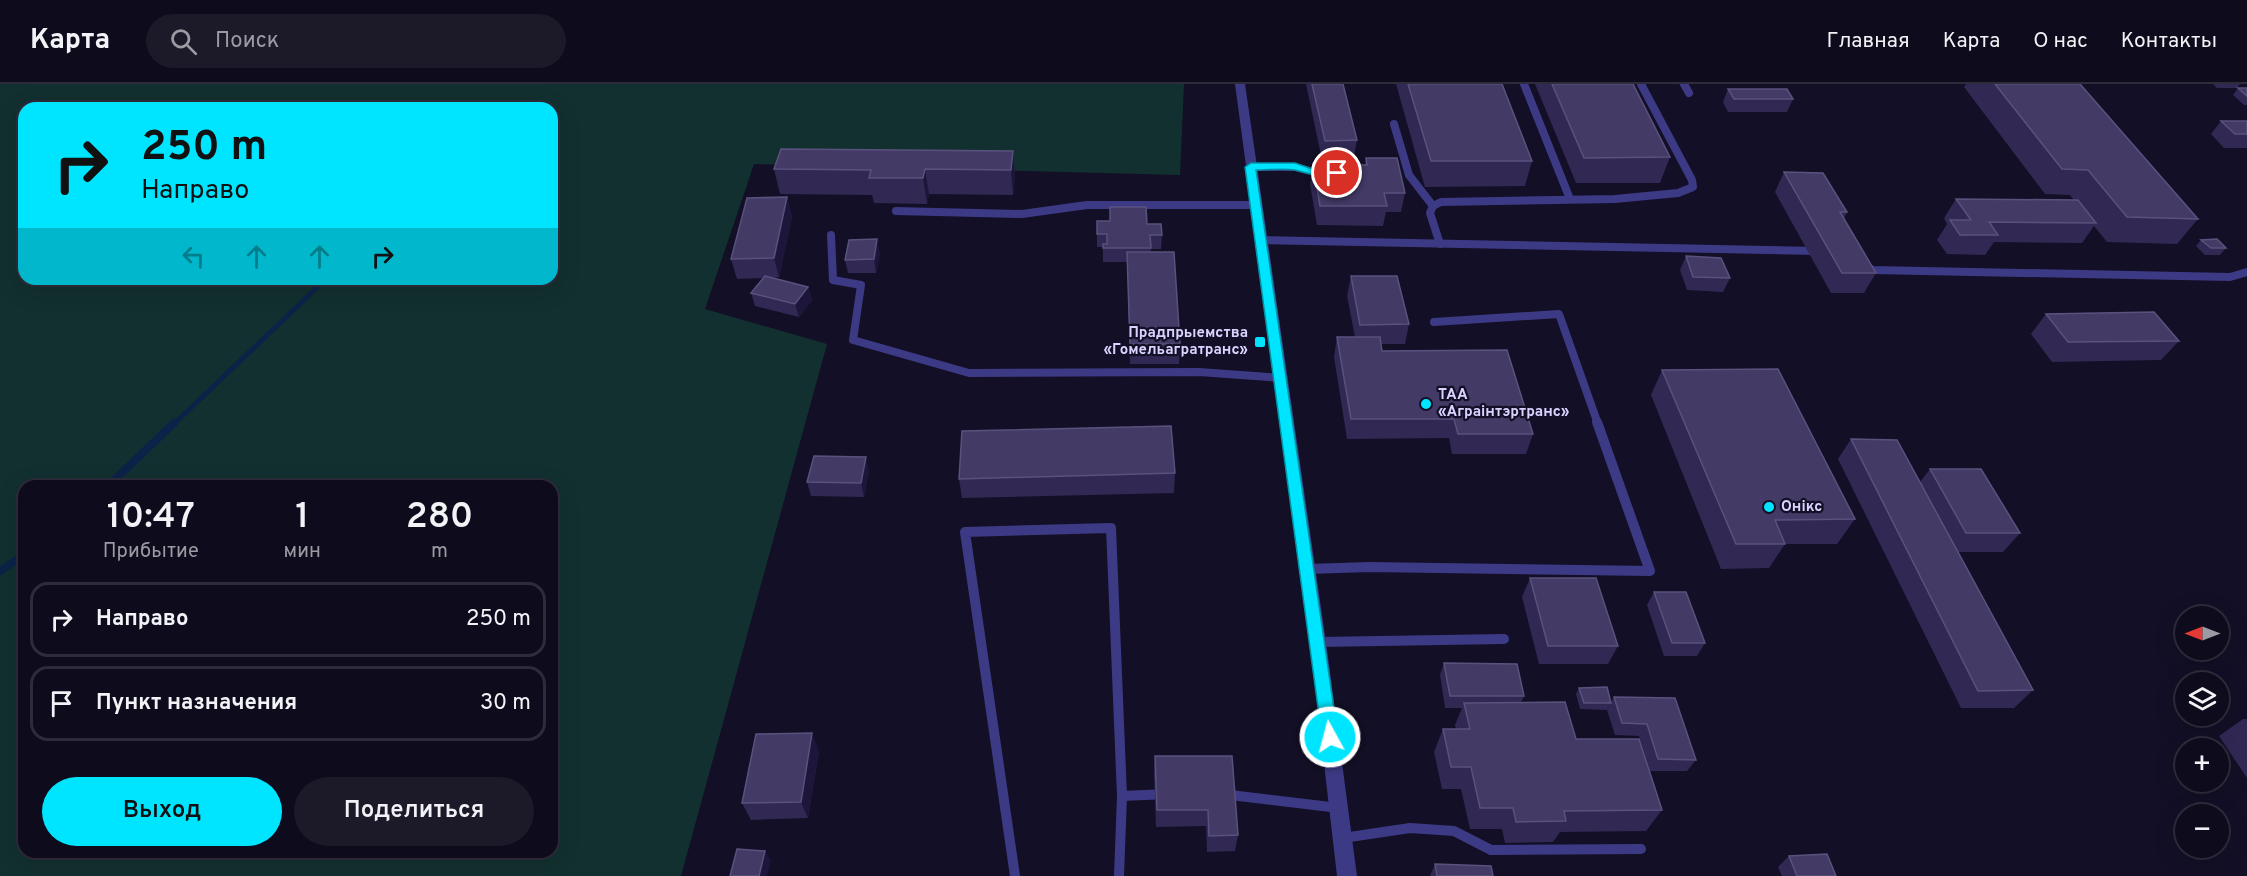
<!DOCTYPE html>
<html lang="ru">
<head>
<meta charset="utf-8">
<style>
	body { margin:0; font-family:Overpass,sans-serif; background:#1c1929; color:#f1f3f6; height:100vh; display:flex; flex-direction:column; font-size:22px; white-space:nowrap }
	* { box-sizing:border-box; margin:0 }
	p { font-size:20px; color:#9b9ba3 }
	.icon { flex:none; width:33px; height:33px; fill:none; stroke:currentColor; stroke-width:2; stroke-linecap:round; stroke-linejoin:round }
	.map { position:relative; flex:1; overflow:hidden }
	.sheet { position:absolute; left:18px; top:396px; width:540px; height:378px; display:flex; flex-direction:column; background:#0e0b1c; border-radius:18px; box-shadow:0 6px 24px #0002,0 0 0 2px #2e2b3b }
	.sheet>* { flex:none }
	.guide { position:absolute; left:18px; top:18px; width:540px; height:183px; border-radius:18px; box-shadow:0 6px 24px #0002,0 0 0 2px #2e2b3b; background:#00e5ff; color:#111; overflow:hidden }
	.needle { width:39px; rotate:270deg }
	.fabs { position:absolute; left:2175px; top:522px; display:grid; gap:12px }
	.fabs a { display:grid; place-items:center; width:54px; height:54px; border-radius:50%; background:#0e0b1c; box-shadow:0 6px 24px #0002,0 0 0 2px #2e2b3b; font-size:30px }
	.pin { position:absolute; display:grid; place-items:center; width:51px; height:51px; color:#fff; margin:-26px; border:3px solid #fff; border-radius:50%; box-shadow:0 2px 6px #0007 }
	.me { position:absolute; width:66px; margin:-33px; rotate:353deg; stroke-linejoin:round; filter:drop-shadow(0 0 4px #0008) }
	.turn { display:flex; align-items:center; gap:21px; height:126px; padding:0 24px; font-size:27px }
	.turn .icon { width:78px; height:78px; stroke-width:2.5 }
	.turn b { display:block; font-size:42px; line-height:51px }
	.lanes { display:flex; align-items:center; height:57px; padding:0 24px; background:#0003; justify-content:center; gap:30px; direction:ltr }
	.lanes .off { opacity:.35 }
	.eta { display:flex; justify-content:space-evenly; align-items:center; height:102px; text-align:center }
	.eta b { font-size:36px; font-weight:600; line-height:42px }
	.button { display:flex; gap:12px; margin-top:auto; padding:12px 24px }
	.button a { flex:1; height:69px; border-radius:36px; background:#00e5ff; color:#111; font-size:24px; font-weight:600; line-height:69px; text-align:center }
	.button a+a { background:#1c1929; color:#f1f3f6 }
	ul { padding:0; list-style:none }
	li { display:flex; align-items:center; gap:18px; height:75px; margin:0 12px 9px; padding:0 12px; border:3px solid #2e2b3b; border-radius:18px }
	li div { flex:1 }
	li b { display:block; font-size:22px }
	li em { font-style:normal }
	header { display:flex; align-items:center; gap:36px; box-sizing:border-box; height:84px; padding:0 30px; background:#0e0b1c; border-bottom:2px solid #2e2b3b }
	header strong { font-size:28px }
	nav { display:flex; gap:33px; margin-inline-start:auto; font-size:21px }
	.search { width:420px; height:54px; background:#1c1929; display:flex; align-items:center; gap:15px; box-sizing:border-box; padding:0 21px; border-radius:33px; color:#9b9ba3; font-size:22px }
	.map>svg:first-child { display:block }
</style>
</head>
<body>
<header>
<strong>Карта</strong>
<div class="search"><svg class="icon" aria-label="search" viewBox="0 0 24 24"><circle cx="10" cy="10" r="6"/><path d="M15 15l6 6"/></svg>Поиск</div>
<nav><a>Главная</a><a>Карта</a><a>О нас</a><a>Контакты</a></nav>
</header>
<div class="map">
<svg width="2247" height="792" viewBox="0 0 2247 792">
	<rect width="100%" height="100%" fill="#130f26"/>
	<!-- green -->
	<path fill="#12302f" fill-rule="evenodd" d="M0,0h1184l-4,91 -426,-11 -49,145 122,35 -146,532h-681zM24,24h528v171h-528zM24,402h528v366h-528z"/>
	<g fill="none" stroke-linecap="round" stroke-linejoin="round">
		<!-- stream-far1 -->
		<polyline stroke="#0c2248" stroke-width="5" points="174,340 326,195"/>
		<!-- stream -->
		<g stroke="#0c2248" stroke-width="8">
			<polyline points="108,402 175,338"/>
			<polyline points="0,487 24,471"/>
		</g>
		<!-- service-far1 -->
		<g stroke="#3d3a85" stroke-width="8">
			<polyline points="1524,0 1570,115"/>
			<polyline points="1684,0 1689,9"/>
			<polyline points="1394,40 1409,91 1433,122"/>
			<polyline points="1251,83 1295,83 1322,90"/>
			<polyline points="896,127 1022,130 1087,121 1256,121"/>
			<polyline points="831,151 833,196 861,201 853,256 969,289 1199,288 1281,294"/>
			<polyline points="1260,156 1819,167"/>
			<polyline points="1440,160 1430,129 1433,122 1441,118 1615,115 1678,109 1693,103 1692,96 1641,0"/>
			<polyline points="1865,182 1873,186 2230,193 2247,188"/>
			<polyline points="1434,238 1559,230 1598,340"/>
		</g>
		<!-- service -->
		<g stroke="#3d3a85" stroke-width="10">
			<polyline points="1308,485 1369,483 1650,487 1597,338"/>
			<polyline points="1318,558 1504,555"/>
			<polyline points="1222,710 1339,724"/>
			<polyline points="1122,712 1167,710"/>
			<polyline points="1343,754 1410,744 1454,747 1491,766 1641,765"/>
			<polyline points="1015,792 965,448 1111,444 1122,712 1119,792"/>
		</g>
		<!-- minor -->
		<polygon fill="#3d3a85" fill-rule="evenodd" points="1235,0 1245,0 1326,558 1357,792 1337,792 1310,558"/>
	</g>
	<!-- wall -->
	<g fill="#312854">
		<polygon points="1306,0 1343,0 1357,56 1353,76 1322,76"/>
		<polygon points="1396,0 1502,0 1532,77 1525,102 1425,103"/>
		<polygon points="1535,0 1633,0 1670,73 1660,99 1576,99"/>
		<polygon points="1966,0 2080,0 2198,135 2177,160 2107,158 2094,142 2082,159 1994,158 1985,171 1947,170 1937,156 1947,140 1944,134 1956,115 2074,116 2070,111 2045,110 1964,3"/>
		<polygon points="2213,0 2240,0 2237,4 2217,4"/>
		<polygon points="2238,4 2247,4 2247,21 2244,21 2233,11"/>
		<polygon points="1728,5 1793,15 1787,28 1728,28 1723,18"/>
		<polygon points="2221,37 2247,37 2247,64 2224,64 2211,50"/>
		<polygon points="1013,67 1015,92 1013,111 929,110 927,120 874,119 872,111 780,110 774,85"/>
		<polygon points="1366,74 1405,109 1401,128 1386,128 1383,142 1317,141 1310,100 1313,80 1365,81"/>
		<polygon points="1784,88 1847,128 1844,135 1876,189 1864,209 1831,209 1775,108"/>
		<polygon points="787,113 792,133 779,193 772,194 808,203 812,216 799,233 755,222 751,209 764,194 737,195 731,175"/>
		<polygon points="1097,137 1147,140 1162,151 1161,165 1151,165 1151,168 1180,260 1179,280 1130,280 1127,178 1103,178 1103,163 1097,163"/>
		<polygon points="2201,156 2226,164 2220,171 2205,171 2196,162"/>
		<polygon points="880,169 876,189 848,189 845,176"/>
		<polygon points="1686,172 1730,194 1723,208 1687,206 1680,186"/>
		<polygon points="1351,192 1409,240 1405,260 1381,260 1382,267 1533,350 1526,370 1452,370 1449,354 1347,355 1334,273 1337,253 1355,253 1347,212"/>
		<polygon points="2046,230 2179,257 2161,276 2052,278 2031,250"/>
		<polygon points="1662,286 1855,435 1837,460 1785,460 1769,484 1721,485 1651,311"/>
		<polygon points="1851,355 1920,398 1930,385 2020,449 2003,468 1958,468 2033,606 2014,624 1961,624 1838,375"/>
		<polygon points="869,387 864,413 811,412 807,398"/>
		<polygon points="1175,389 1174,409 962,414 959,395"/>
		<polygon points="1530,494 1618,562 1608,580 1539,580 1522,513"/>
		<polygon points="1654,508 1705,559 1697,572 1664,572 1647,521"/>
		<polygon points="1444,579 1524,612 1521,618 1576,655 1662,726 1646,747 1560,748 1553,758 1505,759 1502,745 1470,745 1461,705 1442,705 1434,668 1443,645 1456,645 1455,641 1462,624 1445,624 1440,591"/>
		<polygon points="1579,604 1611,619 1607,626 1580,625 1576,610"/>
		<polygon points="1614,613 1696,676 1687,687 1650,687 1639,652 1615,651 1607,626"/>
		<polygon points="2243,635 2247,635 2247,694 2219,652"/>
		<polygon points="819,667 808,734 751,736 742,719"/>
		<polygon points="1155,672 1238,751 1235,767 1207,768 1206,742 1156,743 1154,689"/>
		<polygon points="1789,772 1836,792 1782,792 1778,783"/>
		<polygon points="1435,780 1493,792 1430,792"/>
	</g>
	<!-- shaded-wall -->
	<g fill="#1d163a">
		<polygon points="1013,67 1015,92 1013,111 1011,86"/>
		<polygon points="925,85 929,110 927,120 923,94"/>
		<polygon points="787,113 792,133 779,193 774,174"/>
		<polygon points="877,155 880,169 876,189 874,175"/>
		<polygon points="808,203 812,216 799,233 795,220"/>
		<polygon points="866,373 869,387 864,413 861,399"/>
		<polygon points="812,649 819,667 808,734 801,718"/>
		<polygon points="765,767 771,777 767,792 759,792"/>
	</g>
	<!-- building -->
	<g fill="#433a66" stroke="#5a527e" stroke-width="1.5">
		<polygon points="1312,0 1343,0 1357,56 1325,57"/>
		<polygon points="1408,0 1502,0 1532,77 1431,77"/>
		<polygon points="1552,0 1633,0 1670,73 1584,74"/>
		<polygon points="1995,0 2080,0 2198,135 2127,133 2088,86 2062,85"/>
		<polygon points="2238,4 2247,4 2247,12"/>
		<polygon points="1728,5 1787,5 1793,15 1734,15"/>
		<polygon points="2221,37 2247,37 2247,50 2235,50"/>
		<polygon points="781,65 1013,67 1011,86 925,85 923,94 869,94 871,86 774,85"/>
		<polygon points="1366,74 1397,74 1405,109 1384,109 1387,122 1320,122 1313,80 1367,81"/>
		<polygon points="1784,88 1823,89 1847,128 1840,128 1876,189 1842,189"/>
		<polygon points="787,113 774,174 731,175 747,114"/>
		<polygon points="1956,115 2078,116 2096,139 1989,138 1998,151 1960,151 1950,136 1971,136"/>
		<polygon points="1110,123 1146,123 1147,140 1161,140 1162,151 1150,151 1151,164 1103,164 1103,160 1107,160 1107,150 1097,150 1097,137 1110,137"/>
		<polygon points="877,155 874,175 845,176 849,156"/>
		<polygon points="2217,155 2226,164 2211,164 2201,156"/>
		<polygon points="1127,168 1174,168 1180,260 1130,260"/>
		<polygon points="1686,172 1721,174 1730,194 1693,193"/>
		<polygon points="765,192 808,203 795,220 751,209"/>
		<polygon points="1351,192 1397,192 1409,240 1360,241"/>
		<polygon points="2154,228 2179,257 2068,258 2046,230"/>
		<polygon points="1337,253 1380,253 1382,267 1507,266 1533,350 1458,350 1454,335 1351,335"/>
		<polygon points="1778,285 1855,435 1775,436 1785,460 1736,460 1662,286"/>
		<polygon points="1171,342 1175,389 959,395 962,347"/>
		<polygon points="1851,355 1897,356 2033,606 1978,607"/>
		<polygon points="814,372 866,373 861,399 807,398"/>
		<polygon points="1930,385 1981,385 2020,449 1966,449"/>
		<polygon points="1530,494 1596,494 1618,562 1548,562"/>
		<polygon points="1654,508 1686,508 1705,559 1672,559"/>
		<polygon points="1444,579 1517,580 1524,612 1450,612"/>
		<polygon points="1607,603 1611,619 1584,619 1579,604"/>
		<polygon points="1614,613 1675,614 1696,676 1658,675 1647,640 1622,639"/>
		<polygon points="1565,618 1576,655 1639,655 1662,726 1564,727 1566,737 1516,738 1513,724 1480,724 1471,683 1451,683 1443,645 1470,645 1464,619"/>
		<polygon points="812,649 801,718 742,719 756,650"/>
		<polygon points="1155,672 1232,672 1238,751 1209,752 1208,726 1157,726"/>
		<polygon points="737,765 765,767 759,792 730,792"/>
		<polygon points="1827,770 1836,792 1797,792 1789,772"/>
		<polygon points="1435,780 1491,782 1493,792 1437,792"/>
	</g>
	<!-- route -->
	<path fill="#00e5ff" stroke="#0095a6" stroke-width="1.5" d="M1251,79h44l23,8 19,-1 5,3c-14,10 -32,0 -47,-3 -12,-2 -26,0 -39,0l82,567 -2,5 -6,2 -6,-2 -2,-5 -77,-570z"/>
	<!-- markers -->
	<g fill="#00e5ff" stroke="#130f26" stroke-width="2">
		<rect x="1254" y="252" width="12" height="12" rx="3"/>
		<circle cx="1426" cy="320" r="6"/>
		<circle cx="1769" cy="423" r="6"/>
	</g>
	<g text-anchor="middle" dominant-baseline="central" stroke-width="4.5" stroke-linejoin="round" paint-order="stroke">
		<!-- poi labels -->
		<g font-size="15" font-weight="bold" fill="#d9d4ff" stroke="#130f26" text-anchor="start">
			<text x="1248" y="249" text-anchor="end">Прадпрыемства<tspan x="1248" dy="17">«Гомельагратранс»</tspan></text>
			<text x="1438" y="311">ТАА<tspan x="1438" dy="17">«Аграінтэртранс»</tspan></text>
			<text x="1781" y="423">Онікс</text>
		</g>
	</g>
</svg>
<div class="fabs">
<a><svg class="needle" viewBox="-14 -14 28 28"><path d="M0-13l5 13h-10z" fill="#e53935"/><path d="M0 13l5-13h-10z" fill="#9b9ba3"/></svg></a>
<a><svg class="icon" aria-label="layers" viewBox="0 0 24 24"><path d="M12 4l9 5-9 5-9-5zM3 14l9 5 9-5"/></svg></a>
<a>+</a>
<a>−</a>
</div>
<div class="pin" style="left:1337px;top:89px;background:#d93025"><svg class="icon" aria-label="arrive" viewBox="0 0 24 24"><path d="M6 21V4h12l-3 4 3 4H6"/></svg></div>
<svg class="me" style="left:1330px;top:653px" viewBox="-20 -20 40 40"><circle r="17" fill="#00e5ff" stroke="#fff" stroke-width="3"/><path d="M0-11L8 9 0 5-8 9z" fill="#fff"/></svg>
<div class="guide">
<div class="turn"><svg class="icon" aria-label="right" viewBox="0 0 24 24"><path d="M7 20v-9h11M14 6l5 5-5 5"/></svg><div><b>250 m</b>Направо</div></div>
<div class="lanes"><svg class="icon off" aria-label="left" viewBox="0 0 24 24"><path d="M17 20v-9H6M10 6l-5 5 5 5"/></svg><svg class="icon off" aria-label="ahead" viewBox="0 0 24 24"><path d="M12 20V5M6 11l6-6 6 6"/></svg><svg class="icon off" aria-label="ahead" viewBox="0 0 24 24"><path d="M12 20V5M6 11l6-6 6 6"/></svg><svg class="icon" aria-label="right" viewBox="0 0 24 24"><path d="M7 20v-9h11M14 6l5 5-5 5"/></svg></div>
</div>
<section class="sheet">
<div class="eta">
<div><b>10:47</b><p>Прибытие</p></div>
<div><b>1</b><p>мин</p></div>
<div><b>280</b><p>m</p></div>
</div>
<ul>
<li><svg class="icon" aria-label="right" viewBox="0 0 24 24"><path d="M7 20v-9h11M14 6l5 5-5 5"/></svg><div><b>Направо</b></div><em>250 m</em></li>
<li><svg class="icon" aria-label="arrive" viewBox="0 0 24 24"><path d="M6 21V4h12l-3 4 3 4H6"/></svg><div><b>Пункт назначения</b></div><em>30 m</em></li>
</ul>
<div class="button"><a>Выход</a><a>Поделиться</a></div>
</section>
</div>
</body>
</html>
